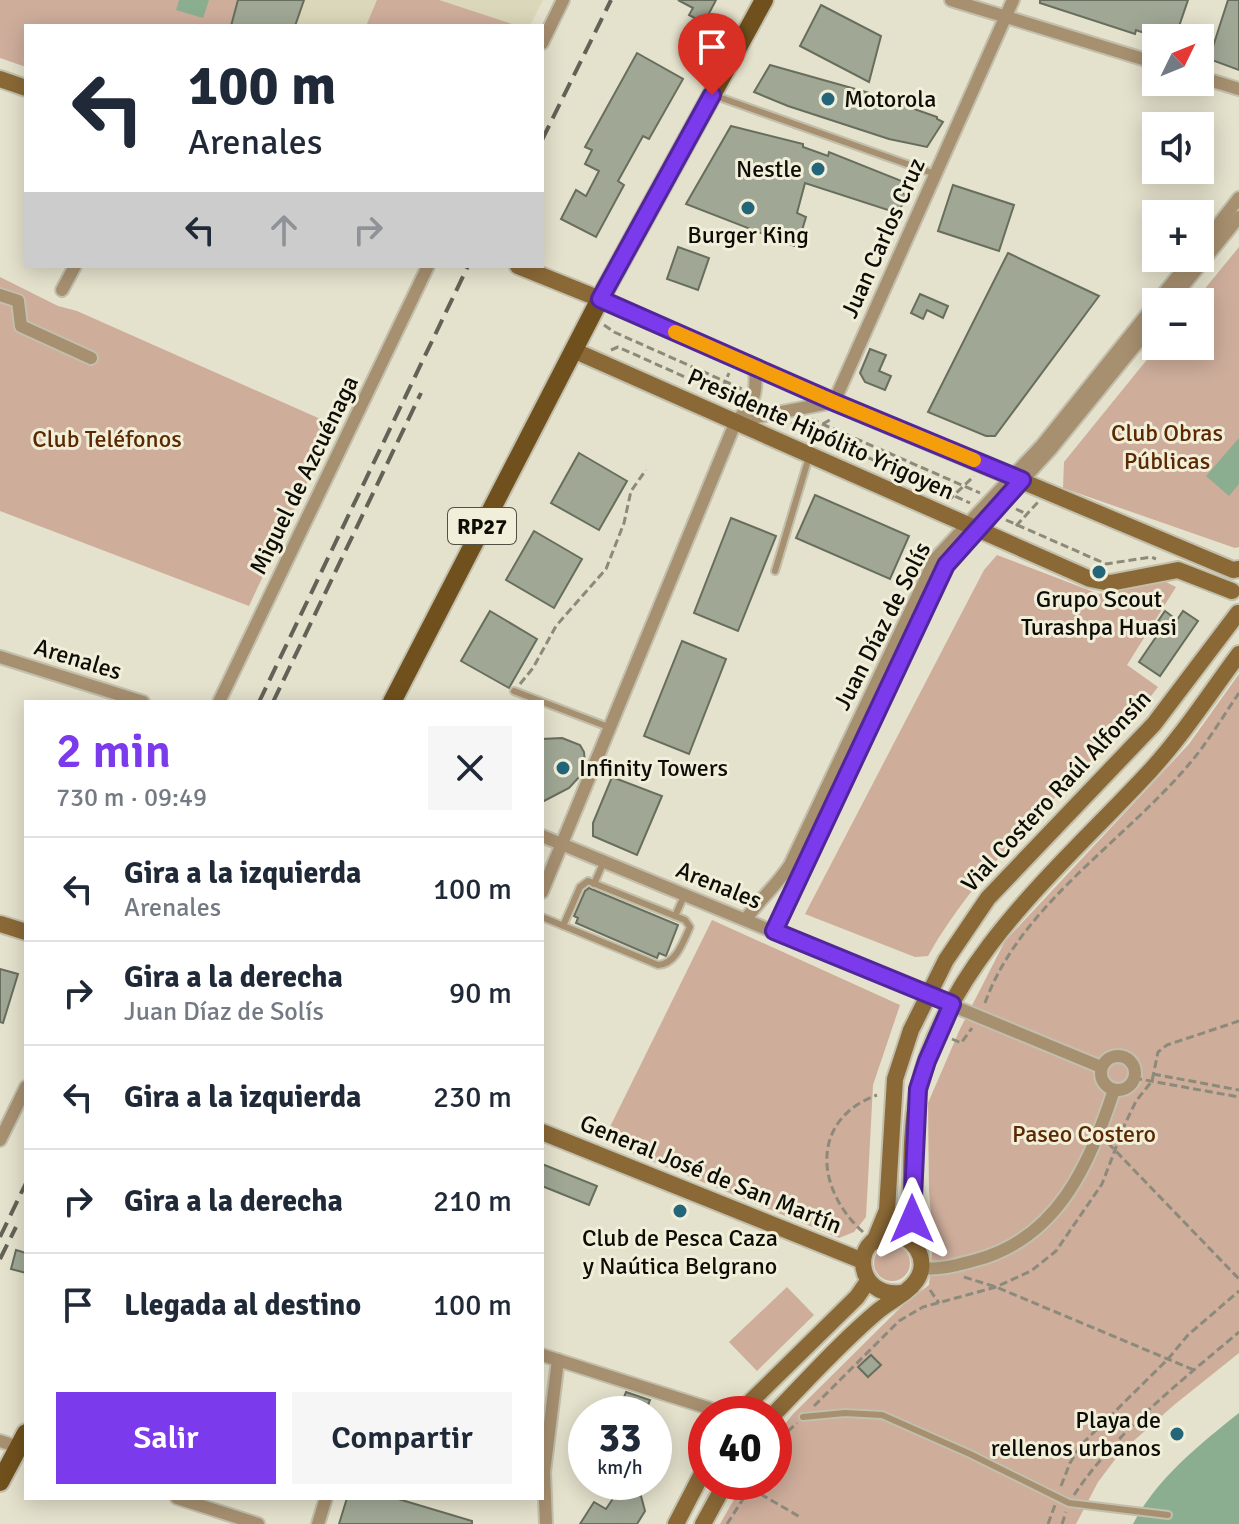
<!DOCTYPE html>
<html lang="es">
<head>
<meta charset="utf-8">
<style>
	body { margin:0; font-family:Signika,sans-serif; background:#f6f6f7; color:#1f2937; height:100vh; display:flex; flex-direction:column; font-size:30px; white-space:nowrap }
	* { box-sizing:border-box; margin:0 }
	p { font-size:26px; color:#747a83 }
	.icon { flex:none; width:44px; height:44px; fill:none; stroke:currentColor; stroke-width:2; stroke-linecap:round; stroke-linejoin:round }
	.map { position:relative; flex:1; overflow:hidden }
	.side { position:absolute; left:24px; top:700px; width:520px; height:800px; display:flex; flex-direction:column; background:#fff; border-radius:0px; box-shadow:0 4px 20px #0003 }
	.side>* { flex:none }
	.guide { position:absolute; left:24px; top:24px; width:520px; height:244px; border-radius:0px; box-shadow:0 4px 20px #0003; background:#fff; color:#1f2937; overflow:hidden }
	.needle { width:52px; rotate:47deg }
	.fabs { position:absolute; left:1142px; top:24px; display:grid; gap:16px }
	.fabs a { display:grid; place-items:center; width:72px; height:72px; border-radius:0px; background:#fff; box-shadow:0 4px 20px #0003; font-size:40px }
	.speed { position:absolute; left:568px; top:1396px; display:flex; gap:16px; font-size:40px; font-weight:700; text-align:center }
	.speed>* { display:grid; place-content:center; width:104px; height:104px; border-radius:50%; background:#fff; box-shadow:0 4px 20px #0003; line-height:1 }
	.speed small { font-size:20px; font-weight:400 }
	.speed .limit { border:12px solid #d22; background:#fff; color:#111 }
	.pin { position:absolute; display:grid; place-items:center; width:68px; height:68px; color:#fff; margin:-82px -34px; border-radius:50% 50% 50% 0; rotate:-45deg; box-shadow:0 0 8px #0007 }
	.pin .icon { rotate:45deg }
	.me { position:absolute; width:88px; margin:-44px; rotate:0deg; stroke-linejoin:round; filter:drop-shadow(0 0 6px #0008) }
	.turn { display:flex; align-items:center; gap:28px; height:168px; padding:0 32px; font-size:36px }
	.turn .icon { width:104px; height:104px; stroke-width:2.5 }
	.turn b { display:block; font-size:56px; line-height:68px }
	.lanes { display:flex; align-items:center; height:76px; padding:0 32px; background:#0003; justify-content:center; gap:40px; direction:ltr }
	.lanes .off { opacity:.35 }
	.round { display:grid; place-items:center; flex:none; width:84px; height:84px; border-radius:0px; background:#f6f6f7 }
	.summary { display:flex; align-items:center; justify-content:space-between; height:136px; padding:0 32px }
	h1 { font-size:48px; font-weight:600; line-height:60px; color:#7c3aed }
	.action { display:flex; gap:16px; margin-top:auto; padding:16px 32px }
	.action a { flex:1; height:92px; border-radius:0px; background:#7c3aed; color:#fff; font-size:32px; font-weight:600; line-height:92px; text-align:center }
	.action a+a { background:#f6f6f7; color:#1f2937 }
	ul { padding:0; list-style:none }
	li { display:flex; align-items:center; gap:24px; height:104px; padding:0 32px; border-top:2px solid #e0e1e3 }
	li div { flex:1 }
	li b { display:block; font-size:30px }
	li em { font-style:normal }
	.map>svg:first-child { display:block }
</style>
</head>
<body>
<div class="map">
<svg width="1239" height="1524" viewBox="0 0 1239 1524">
	<rect width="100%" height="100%" fill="#e4e1cc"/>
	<!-- built -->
	<polygon fill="#dbd7ba" points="239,0 543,0 530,26 231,26"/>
	<!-- green -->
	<g fill="#cead9b">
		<polygon points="0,0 239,0 231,26 26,26 26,67 0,58"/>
		<polygon points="377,0 439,0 518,26 366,26"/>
		<polygon points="1239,247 1239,547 1235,548 1063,488 1064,462 1158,346 1200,346 1200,302 1194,302"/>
		<polygon points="0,277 58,306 77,311 334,425 249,606 0,511"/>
		<path d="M997,555l102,39 63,-14 14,7 -49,78 31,22c-25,34 -54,60 -83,90 -54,55 -109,112 -147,179l-13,1 -110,-43 179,-344z"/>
		<polygon points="1239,674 1239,1353 1174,1405 1120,1453 1098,1482 1076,1524 720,1524 744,1482 774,1482 774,1437 794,1413 904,1304 929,1285 933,1240 929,1191 928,1103 960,1029 1005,941 1189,744"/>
		<polygon points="712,920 900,1005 873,1085 866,1217 854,1232 839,1238 603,1141"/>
		<circle cx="892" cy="1263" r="18"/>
		<polygon points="787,1287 814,1315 757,1371 729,1342"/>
	</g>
	<!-- water -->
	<g fill="#8bae90">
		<polygon points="179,0 209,0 203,18 176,10"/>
		<polygon points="1239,438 1239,484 1229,496 1206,476"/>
		<path d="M1239,1413v111h-106c23,-45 67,-80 106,-111z"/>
	</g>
	<!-- building -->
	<g fill="#a0a895" stroke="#676e5d" stroke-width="2">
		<polygon points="238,0 304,0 295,26 231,26"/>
		<polygon points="678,0 716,0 704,23 689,15 693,8"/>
		<polygon points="1040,0 1188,0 1175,38 1159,33 1158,38 1136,30 1135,34 1040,3"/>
		<polygon points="1228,0 1239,0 1239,70 1209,59"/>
		<polygon points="821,5 881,36 869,82 800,46"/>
		<polygon points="637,53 683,79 649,139 643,136 618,181 624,185 596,237 561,219 576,190 586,196 599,171 585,164 592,150 585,147"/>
		<polygon points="770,65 866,92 937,117 937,119 943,122 927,147 889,139 788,106 754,92"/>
		<polygon points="731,126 803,144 803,147 828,156 829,152 904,182 900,192 909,196 900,208 894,212 805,183 797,213 806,217 797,247 686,204"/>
		<polygon points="953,185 1014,205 999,251 938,231"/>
		<polygon points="678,247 709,258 698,290 667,279"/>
		<polygon points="1008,253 1099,296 995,436 986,436 928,412"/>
		<polygon points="920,294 948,306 943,318 927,310 923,319 911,313"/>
		<polygon points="870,349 886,355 879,371 891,376 885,390 865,382 860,373"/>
		<polygon points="579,453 627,481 599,530 551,503"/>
		<polygon points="815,495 909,536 890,579 796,538"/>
		<polygon points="731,518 776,536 738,631 694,613"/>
		<polygon points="534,531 582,559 554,608 506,580"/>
		<polygon points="490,611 537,639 509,688 461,661"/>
		<polygon points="1165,611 1177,620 1183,611 1198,621 1160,676 1139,662 1158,634 1152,630"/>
		<polygon points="682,641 726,659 689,754 644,736"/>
		<polygon points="562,738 580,745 584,752 585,763 581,775 569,788 542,802 542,739"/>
		<polygon points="612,777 662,796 637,855 593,836 593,823"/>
		<polygon points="589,888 678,925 666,956 659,953 657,958 576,923 578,918 574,916 585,891"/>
		<polygon points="0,969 18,974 3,1023 0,1022"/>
		<polygon points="542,1164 597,1186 589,1205 542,1186"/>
		<polygon points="16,1250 26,1253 26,1273 11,1269"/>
		<polygon points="871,1355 881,1365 868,1377 858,1367"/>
		<polygon points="626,1392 650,1400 645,1413 621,1405"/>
		<polygon points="630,1490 641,1496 645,1511 637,1524 580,1524 594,1502 606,1509 616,1494 623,1498"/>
		<polygon points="347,1498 395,1498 472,1521 472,1524 339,1524"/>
	</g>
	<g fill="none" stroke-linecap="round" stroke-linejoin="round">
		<defs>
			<g id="lane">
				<polyline points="716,96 935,174"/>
				<polyline points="775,571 809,457"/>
				<polyline points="514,691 611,728"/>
				<polyline points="594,884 604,861"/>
				<polyline points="675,916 685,894"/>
				<path d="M542,917l116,48c18,-1 25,-23 32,-38l-5,-7 -97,-39 -8,6 -17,39"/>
				<polyline points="803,1417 845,1413 882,1415 970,1454 1069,1503 1168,1515"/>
			</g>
			<g id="street">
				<polyline points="951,0 1156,63"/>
				<polyline points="542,43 563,0"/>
				<polyline points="1200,77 1239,89"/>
				<polyline points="1200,248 1239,198"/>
				<polyline points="62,290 75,266"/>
				<polyline points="0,295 18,301 21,326 91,358"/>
				<polyline points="1157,302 1192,258"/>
				<polyline points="1170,302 1239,217"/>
				<polyline points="736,421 834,402 1013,0"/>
				<polyline points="0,657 143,702"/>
				<polyline points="219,702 428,266"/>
				<polyline points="542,836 1101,1067"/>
				<path d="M542,892l194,-471c19,-18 21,-28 19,-54"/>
				<path d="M746,919c13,-19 31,-34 44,-54l145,-306 107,-114 114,-142"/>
				<polyline points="774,931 946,565 1051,449 1156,320"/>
				<circle cx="1118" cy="1073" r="17"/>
				<polyline points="0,1140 26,1087"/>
				<path d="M922,1268c20,2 35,-3 54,-8 82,-22 113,-95 138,-170"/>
				<polyline points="542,1355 727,1414"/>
				<polyline points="0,1441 24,1449"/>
				<polyline points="177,1498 258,1524"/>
				<polyline points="318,1524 326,1498"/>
				<polyline points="546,1524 544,1472 558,1360"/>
			</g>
			<g id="secondary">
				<polyline points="0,79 26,88"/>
				<polyline points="518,266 600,299 834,402 1233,570 1239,569"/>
				<polyline points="573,350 1090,579 1110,583 1178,570 1232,591"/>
				<polyline points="0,924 26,932"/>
				<polyline points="542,1132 863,1261"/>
				<polyline points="874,1242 887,1210 895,1079 911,1030 946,960 988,898 1154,724 1238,613"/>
				<path d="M914,1245c-4,-46 -5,-114 5,-158 29,-128 146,-224 231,-316 33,-36 60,-78 89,-117"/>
				<polyline points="738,1414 857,1297 868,1281"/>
				<path d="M774,1414c34,-35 67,-72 104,-103 12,-10 30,-18 38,-30 15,-21 -3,-48 -27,-46 -39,4 -33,63 12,58"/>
				<polyline points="676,1524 706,1466"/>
				<polyline points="703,1524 726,1482"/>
			</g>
			<g id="primary">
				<polyline points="392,702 600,299 764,0"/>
				<polyline points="0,1482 26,1433"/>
			</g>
		</defs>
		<!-- lane casing -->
		<use href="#lane" stroke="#c2bfac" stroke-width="10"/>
		<!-- street casing -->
		<use href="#street" stroke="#c2bfac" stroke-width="16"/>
		<!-- secondary casing -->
		<use href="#secondary" stroke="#c2bfac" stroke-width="20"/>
		<!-- primary casing -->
		<use href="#primary" stroke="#c2bfac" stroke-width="22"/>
		<!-- path -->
		<g stroke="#8c8a7b" stroke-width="3" stroke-dasharray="8 4" stroke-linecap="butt">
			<polyline points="604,325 614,332 742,389"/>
			<polyline points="611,350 618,347 736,400"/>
			<polyline points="718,399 729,373"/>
			<polyline points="811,419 980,493"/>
			<polyline points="791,423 970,503"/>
			<polyline points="802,436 833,418"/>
			<polyline points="948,501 974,476"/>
			<polyline points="1016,509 1027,514"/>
			<polyline points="1006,520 1106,564 1151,557 1156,559"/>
			<polyline points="1016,526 1038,502"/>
			<polyline points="520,684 533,668 556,626 606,569 624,523 631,491 646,470"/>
			<path d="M985,1003c35,-98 140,-162 205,-240 18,-21 33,-47 49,-70"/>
			<polyline points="952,1039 961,1043 972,1028"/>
			<polyline points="1153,1074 1239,1090"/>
			<polyline points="1134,1078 1239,1097"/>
			<polyline points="1108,1143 1239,1279"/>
			<path d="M863,1232c-47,-42 -54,-112 14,-137"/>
			<polyline points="964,1277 996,1287 1194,1370"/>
			<polyline points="930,1290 939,1303"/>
			<polyline points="814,1406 899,1321 923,1307 996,1287 1031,1271 1056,1251 1102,1184 1125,1124 1136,1101 1152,1081 1158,1052 1167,1045 1239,1021"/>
			<polyline points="774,1451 785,1434 797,1423"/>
			<polyline points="1061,1486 1070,1463 1081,1445 1168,1359 1188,1335 1239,1291"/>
			<polyline points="750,1488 800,1517"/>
			<path d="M1074,1495c43,-64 106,-113 165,-163"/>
			<polyline points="727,1524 754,1482"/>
			<polyline points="1048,1524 1055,1505"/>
			<polyline points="1062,1524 1066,1512"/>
		</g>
		<!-- lane -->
		<use href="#lane" stroke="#a79070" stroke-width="6"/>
		<!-- street -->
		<use href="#street" stroke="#a79070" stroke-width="12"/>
		<!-- secondary -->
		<use href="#secondary" stroke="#8b6937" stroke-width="16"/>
		<!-- primary -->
		<use href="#primary" stroke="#70501c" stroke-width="18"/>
		<!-- rail -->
		<g stroke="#636256" stroke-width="4" stroke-dasharray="16 8" stroke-linecap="butt">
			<polyline points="542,140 611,0"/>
			<polyline points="259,702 468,266"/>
			<polyline points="273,702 421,393"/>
			<polyline points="0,1237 26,1183"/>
			<polyline points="0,1259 16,1227"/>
		</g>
	</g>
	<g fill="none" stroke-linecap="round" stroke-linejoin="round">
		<defs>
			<polyline id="route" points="712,95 600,299 834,402 1022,480 946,565 774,931 952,1004 927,1061 918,1089 912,1219"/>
		</defs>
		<!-- route casing -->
		<use href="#route" stroke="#51269a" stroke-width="20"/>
		<!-- route -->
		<use href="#route" stroke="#7c3aed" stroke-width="14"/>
		<!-- slow -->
		<polyline stroke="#f59e0b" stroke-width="14" points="675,332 834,402 974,460"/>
	</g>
	<!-- markers -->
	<g fill="#236579" stroke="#f1eed9" stroke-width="3">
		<circle cx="828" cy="99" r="8"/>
		<circle cx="818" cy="169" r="8"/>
		<circle cx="748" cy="208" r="8"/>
		<circle cx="1099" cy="572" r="8"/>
		<circle cx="563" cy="768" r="8"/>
		<circle cx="680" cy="1211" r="8"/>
		<circle cx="1177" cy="1434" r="8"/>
	</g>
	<g text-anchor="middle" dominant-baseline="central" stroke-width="6" stroke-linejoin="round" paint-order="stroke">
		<!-- shield labels -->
		<rect fill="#f1eed9" stroke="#515045" stroke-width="2" x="448" y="508" width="68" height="36" rx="6"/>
		<g font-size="22" font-weight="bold" fill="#0d0c06">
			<text x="482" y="526">RP27</text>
		</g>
		<!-- poi labels -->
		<g font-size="24" fill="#0d0c06" stroke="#f1eed9">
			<text x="844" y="99" text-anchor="start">Motorola</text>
			<text x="802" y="169" text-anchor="end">Nestle</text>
			<text x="748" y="235">Burger King</text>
			<text x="1099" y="599">Grupo Scout<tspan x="1099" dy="28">Turashpa Huasi</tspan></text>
			<text x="579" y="768" text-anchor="start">Infinity Towers</text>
			<text x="680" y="1238">Club de Pesca Caza<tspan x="680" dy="28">y Naútica Belgrano</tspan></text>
			<text x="1161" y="1420" text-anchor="end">Playa de<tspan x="1161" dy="28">rellenos urbanos</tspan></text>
		</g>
		<!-- street labels -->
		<g font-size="24" fill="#0d0c06" stroke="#f1eed9">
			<text transform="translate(883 238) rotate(-66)">Juan Carlos Cruz</text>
			<text transform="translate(821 434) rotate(24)">Presidente Hipólito Yrigoyen</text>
			<text transform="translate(304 475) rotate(-64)">Miguel de Azcuénaga</text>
			<text transform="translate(882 626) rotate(-63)">Juan Díaz de Solís</text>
			<text transform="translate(78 659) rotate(17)">Arenales</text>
			<text transform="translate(1056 791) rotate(-47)">Vial Costero Raúl Alfonsín</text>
			<text transform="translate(719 885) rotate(22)">Arenales</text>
			<text transform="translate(711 1174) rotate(22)">General José de San Martín</text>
		</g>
		<!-- park labels -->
		<g font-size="24" fill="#5b2801" stroke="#f1eed9">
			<text x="1167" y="433">Club Obras<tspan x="1167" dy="28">Públicas</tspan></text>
			<text x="107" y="439">Club Teléfonos</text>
			<text x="1084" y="1134">Paseo Costero</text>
		</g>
	</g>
</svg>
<div class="fabs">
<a><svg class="needle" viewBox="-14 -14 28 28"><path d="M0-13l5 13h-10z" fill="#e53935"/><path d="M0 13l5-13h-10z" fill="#747a83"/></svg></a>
<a><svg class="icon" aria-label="sound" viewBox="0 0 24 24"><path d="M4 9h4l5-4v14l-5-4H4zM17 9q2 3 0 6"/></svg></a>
<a>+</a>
<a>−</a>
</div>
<div class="speed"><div>33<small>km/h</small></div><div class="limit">40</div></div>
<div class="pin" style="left:712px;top:95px;background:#d93025"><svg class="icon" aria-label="arrive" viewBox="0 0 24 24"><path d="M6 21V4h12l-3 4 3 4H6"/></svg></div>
<svg class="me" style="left:912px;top:1219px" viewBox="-20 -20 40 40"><path d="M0-17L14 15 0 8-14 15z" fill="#7c3aed" stroke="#fff" stroke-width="4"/></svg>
<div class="guide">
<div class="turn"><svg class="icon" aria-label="left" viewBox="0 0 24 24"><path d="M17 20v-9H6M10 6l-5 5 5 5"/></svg><div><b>100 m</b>Arenales</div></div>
<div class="lanes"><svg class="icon" aria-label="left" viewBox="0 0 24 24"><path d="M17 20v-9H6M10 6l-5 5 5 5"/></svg><svg class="icon off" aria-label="ahead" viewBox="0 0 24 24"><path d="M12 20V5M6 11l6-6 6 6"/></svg><svg class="icon off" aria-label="right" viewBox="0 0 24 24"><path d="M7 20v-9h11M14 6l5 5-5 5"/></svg></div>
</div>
<section class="side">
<div class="summary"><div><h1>2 min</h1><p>730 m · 09:49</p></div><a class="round"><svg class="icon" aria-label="close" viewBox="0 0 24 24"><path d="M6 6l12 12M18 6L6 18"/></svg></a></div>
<ul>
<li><svg class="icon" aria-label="left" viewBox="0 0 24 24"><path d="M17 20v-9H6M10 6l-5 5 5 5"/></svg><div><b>Gira a la izquierda</b><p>Arenales</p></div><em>100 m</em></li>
<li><svg class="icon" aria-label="right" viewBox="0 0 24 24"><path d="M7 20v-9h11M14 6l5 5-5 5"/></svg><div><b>Gira a la derecha</b><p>Juan Díaz de Solís</p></div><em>90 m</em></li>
<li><svg class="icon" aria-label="left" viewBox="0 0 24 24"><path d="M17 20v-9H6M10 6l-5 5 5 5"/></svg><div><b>Gira a la izquierda</b></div><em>230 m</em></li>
<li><svg class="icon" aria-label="right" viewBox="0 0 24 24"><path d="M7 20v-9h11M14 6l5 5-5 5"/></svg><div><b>Gira a la derecha</b></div><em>210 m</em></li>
<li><svg class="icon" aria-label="arrive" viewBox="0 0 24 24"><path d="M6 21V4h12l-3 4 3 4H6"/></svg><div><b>Llegada al destino</b></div><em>100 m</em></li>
</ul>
<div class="action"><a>Salir</a><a>Compartir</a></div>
</section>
</div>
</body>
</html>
